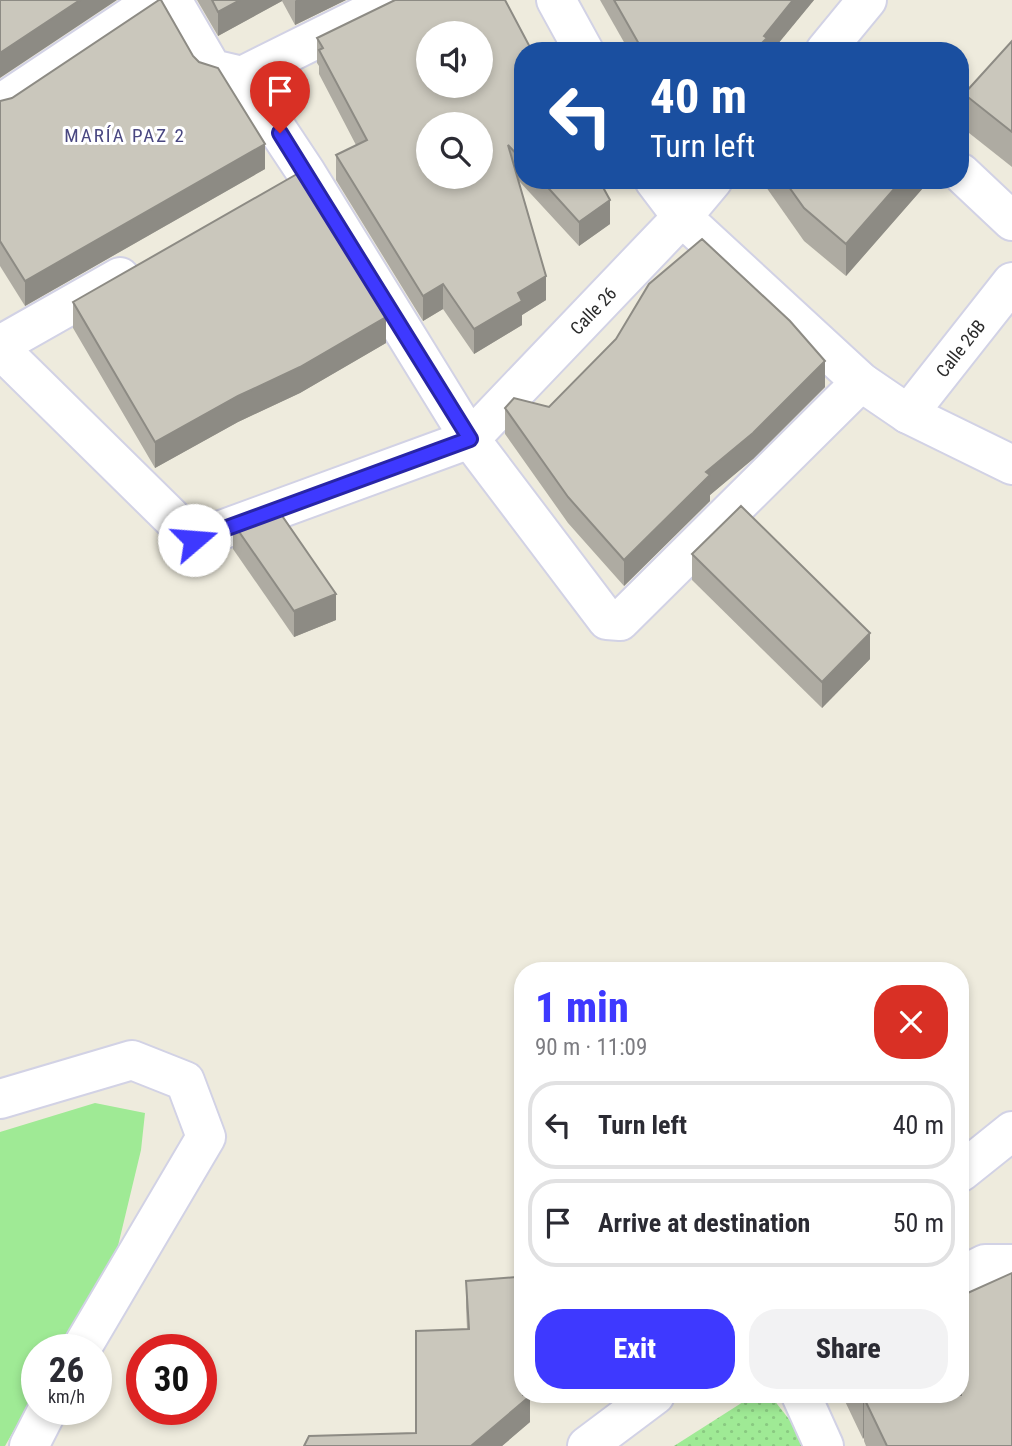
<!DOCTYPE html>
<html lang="en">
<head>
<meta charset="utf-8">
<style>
	body { margin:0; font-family:"Roboto Condensed",sans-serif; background:#f2f2f3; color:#2b2b33; height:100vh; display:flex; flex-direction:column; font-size:26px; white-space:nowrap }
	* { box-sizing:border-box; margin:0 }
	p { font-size:23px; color:#7c7c81 }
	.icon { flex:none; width:38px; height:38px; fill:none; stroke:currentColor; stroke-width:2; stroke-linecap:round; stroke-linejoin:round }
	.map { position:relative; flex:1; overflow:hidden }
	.details { position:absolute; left:514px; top:962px; width:455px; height:441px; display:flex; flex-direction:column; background:#fff; border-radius:28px; box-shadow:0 4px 10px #0003 }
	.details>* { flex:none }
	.guide { position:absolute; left:514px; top:42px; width:455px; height:147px; border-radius:28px; box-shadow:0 4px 10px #0003; background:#1a4fa0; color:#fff; overflow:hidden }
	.buttons { position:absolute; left:416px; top:21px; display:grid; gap:14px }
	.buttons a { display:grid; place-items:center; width:77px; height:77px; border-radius:50%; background:#fff; box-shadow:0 4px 10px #0003; font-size:35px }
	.speed { position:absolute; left:21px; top:1334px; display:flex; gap:14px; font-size:35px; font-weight:700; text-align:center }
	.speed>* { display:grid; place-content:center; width:91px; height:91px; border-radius:50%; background:#fff; box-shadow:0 4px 10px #0003; line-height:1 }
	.speed small { font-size:18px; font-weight:400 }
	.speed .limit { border:10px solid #d22; background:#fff; color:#111 }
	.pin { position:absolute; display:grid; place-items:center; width:60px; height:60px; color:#fff; margin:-72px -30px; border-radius:50% 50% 50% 0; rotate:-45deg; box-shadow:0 0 7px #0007 }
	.pin .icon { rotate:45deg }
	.me { position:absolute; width:77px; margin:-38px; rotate:72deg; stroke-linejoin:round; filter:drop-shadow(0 0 5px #0008) }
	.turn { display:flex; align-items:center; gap:24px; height:147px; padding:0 21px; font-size:32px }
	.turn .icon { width:91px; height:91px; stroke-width:2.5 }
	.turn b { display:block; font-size:49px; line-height:60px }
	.round { display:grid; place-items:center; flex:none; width:74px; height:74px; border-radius:28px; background:#f2f2f3 }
	.head { display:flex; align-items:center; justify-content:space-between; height:119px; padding:0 21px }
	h1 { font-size:42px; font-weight:800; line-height:52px; color:#3e39ff }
	.action { display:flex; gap:14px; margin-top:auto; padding:14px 21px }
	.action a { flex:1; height:80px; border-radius:28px; background:#3e39ff; color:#fff; font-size:28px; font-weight:800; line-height:80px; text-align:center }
	.action a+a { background:#f2f2f3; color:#2b2b33 }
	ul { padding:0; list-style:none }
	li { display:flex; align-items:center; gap:21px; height:88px; margin:0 14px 10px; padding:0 7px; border:4px solid #e1e1e2; border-radius:28px }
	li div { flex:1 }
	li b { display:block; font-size:26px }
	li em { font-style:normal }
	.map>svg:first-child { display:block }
</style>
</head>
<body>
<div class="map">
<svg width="1012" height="1446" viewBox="0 0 1012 1446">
	<defs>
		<pattern id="park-dots" width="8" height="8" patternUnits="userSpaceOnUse" patternTransform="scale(1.75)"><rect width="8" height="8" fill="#9fea95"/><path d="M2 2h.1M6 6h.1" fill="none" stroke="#89c981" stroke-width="1.8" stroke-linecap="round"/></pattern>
	</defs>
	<rect width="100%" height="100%" fill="#eeebdd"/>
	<!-- grass -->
	<polygon fill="#9fea95" points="95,1103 145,1113 141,1150 117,1250 60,1349 37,1349 37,1390 5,1446 0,1446 0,1132"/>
	<!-- park -->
	<polygon fill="url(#park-dots)" points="754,1395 770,1395 803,1437 808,1446 674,1446"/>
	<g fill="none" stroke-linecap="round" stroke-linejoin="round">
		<defs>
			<g id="street">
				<polyline points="172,0 212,69 242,76 305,171 470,439 607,620 620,621 861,382"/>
				<polyline points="556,0 584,51"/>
				<polyline points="825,51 867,0"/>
				<polyline points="242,76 395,0"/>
				<polyline points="0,104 156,0"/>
				<polyline points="961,173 1012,221"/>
				<polyline points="654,180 682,217 861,382 908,414 1012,465"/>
				<polyline points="0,345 120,277"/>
				<path id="s1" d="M0,349l194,191 276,-101 212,-222 31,-37"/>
				<path id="s2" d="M908,414l104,-132"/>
				<polyline points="0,1099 132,1060 185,1081 206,1137 81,1349"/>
				<polyline points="961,1172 1012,1131"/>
				<polyline points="961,1276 985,1264 1012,1264"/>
				<polyline points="801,1395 824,1446"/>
				<polyline points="29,1446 48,1409"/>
				<polyline points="587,1446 655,1395"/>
			</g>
		</defs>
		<!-- street casing -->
		<use href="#street" stroke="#d2d2e5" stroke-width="42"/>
		<!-- street -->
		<use href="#street" stroke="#fff" stroke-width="38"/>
	</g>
	<!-- wall -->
	<g fill="#aeaba2">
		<polygon points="197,0 346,0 295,25 282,1 218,36"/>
		<polygon points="600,0 814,0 772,51 629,51"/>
		<polygon points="317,38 523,51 523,180 599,180 610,224 579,246 519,181 546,300 522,315 522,325 474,354 443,309 423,321 336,180 336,155 356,145 319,74 319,66 317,63"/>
		<polygon points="1012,41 1012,167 964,129 964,94"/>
		<polygon points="193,56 265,169 25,306 0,266 0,101"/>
		<polygon points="766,180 930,180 846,276 804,241 766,187"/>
		<polygon points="73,302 386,343 300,393 238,422 155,468 73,328"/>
		<polygon points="825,387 753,459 710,495 710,501 624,586 568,523 505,434 505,408 549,407"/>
		<polygon points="233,523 336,620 294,637 233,549"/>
		<polygon points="692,554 870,659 822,708 692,580"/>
		<polygon points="466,1281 530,1422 502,1446 304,1446 416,1433 467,1329 466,1307"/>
		<polygon points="842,1395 961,1395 1012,1446 866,1446 864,1441 864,1437 863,1439"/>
	</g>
	<!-- shaded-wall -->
	<g fill="#8d8b84">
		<polygon points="80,0 117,0 0,78 0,53"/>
		<polygon points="240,0 282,0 282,1 218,36 218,12"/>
		<polygon points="296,0 346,0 295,25 295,1"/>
		<polygon points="793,0 814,0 772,51 754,51 764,36"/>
		<polygon points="265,144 265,169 25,306 25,281"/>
		<polygon points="902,180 930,180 846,276 846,244"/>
		<polygon points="610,200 610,224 579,246 579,222"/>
		<polygon points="546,276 546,300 522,315 522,325 474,354 474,329 518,293"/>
		<polygon points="443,284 443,309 423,321 423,296"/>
		<polygon points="386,317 386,343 300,393 238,422 155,468 155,442 238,396"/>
		<polygon points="825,361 825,387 753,459 710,495 710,501 624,586 624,560 706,472"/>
		<polygon points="336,594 336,620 294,637 294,611"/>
		<polygon points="870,633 870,659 822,708 822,682"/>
		<polygon points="863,1395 869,1395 864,1398 864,1437 863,1439"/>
		<polygon points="530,1396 530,1422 502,1446 471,1446"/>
	</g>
	<!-- building -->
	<g fill="#cac7bc" stroke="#8d8b84" stroke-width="2" fill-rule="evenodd">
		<polygon points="0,0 80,0 0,53"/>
		<polygon points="159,0 161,0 193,56 199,62 218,68 265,144 25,281 0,241 0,101 12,98"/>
		<polygon points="212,0 240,0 218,12"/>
		<path d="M395,0h110l27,51h-9v110l-15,-16 38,131 -28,17 4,8 -48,28 -31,-45 -20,12 -87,-141 31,-15 -48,-90 4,-2 -6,-10zM429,33h52v53h-52zM429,124h52v53h-52z"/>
		<polygon points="614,0 793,0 764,36 767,38 754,51 643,51"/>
		<polygon points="1012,41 1012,132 964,94"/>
		<polygon points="297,174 386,317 300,367 238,396 155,442 73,302"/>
		<polygon points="541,180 599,180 610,200 579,222"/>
		<polygon points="784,180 902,180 846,244 804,208"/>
		<polygon points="702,239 790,321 825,361 753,433 706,472 710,475 624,560 568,497 505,408 514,398 549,407 616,339 649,284"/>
		<polygon points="741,506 870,633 822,682 692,554"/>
		<polygon points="276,507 336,594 294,611 233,523"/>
		<polygon points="1012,1273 1012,1446 887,1446 864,1398 866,1395 961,1395 961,1296"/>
		<polygon points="516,1277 523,1339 523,1395 530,1395 530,1396 471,1446 304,1446 309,1436 416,1433 416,1331 469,1329 466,1281"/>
	</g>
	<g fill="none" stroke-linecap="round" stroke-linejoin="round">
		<defs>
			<polyline id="route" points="194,540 470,439 280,133"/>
		</defs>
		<!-- route casing -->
		<use href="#route" stroke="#2825a6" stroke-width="18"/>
		<!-- route -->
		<use href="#route" stroke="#3e39ff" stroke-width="12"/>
	</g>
	<g text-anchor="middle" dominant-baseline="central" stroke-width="6" stroke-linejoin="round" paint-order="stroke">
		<!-- street labels -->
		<g font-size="18" fill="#2c2c2c" stroke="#fff">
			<text stroke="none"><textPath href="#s1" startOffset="744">Calle 26</textPath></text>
			<text stroke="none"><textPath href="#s2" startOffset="84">Calle 26B</textPath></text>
		</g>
		<!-- neighbourhood labels -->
		<g font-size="19" letter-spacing="2" fill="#494781" stroke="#fff">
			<text x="125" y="135">MARÍA PAZ 2</text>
		</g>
	</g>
</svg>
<div class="buttons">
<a><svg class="icon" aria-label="sound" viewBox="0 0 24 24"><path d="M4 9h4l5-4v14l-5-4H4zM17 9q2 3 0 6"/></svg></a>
<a><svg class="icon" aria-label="search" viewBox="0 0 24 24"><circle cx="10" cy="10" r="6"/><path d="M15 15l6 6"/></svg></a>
</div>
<div class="speed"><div>26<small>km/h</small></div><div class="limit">30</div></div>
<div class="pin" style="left:280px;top:133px;background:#d93025"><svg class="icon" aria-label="arrive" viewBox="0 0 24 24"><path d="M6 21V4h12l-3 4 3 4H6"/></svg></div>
<svg class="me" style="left:194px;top:540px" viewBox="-20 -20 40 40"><circle r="19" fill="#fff"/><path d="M0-13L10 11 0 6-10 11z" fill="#3e39ff"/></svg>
<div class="guide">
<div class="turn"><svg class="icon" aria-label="left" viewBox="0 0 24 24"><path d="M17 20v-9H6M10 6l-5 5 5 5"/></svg><div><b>40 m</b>Turn left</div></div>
</div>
<section class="details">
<div class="head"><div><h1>1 min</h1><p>90 m · 11:09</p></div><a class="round" style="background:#d93025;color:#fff"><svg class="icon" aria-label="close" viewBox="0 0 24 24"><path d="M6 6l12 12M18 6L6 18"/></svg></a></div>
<ul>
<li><svg class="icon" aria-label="left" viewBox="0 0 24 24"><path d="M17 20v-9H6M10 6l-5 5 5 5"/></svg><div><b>Turn left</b></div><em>40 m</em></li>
<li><svg class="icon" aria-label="arrive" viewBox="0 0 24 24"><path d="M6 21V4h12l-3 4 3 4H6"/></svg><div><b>Arrive at destination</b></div><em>50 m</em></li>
</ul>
<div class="action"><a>Exit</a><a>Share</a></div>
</section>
</div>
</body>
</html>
